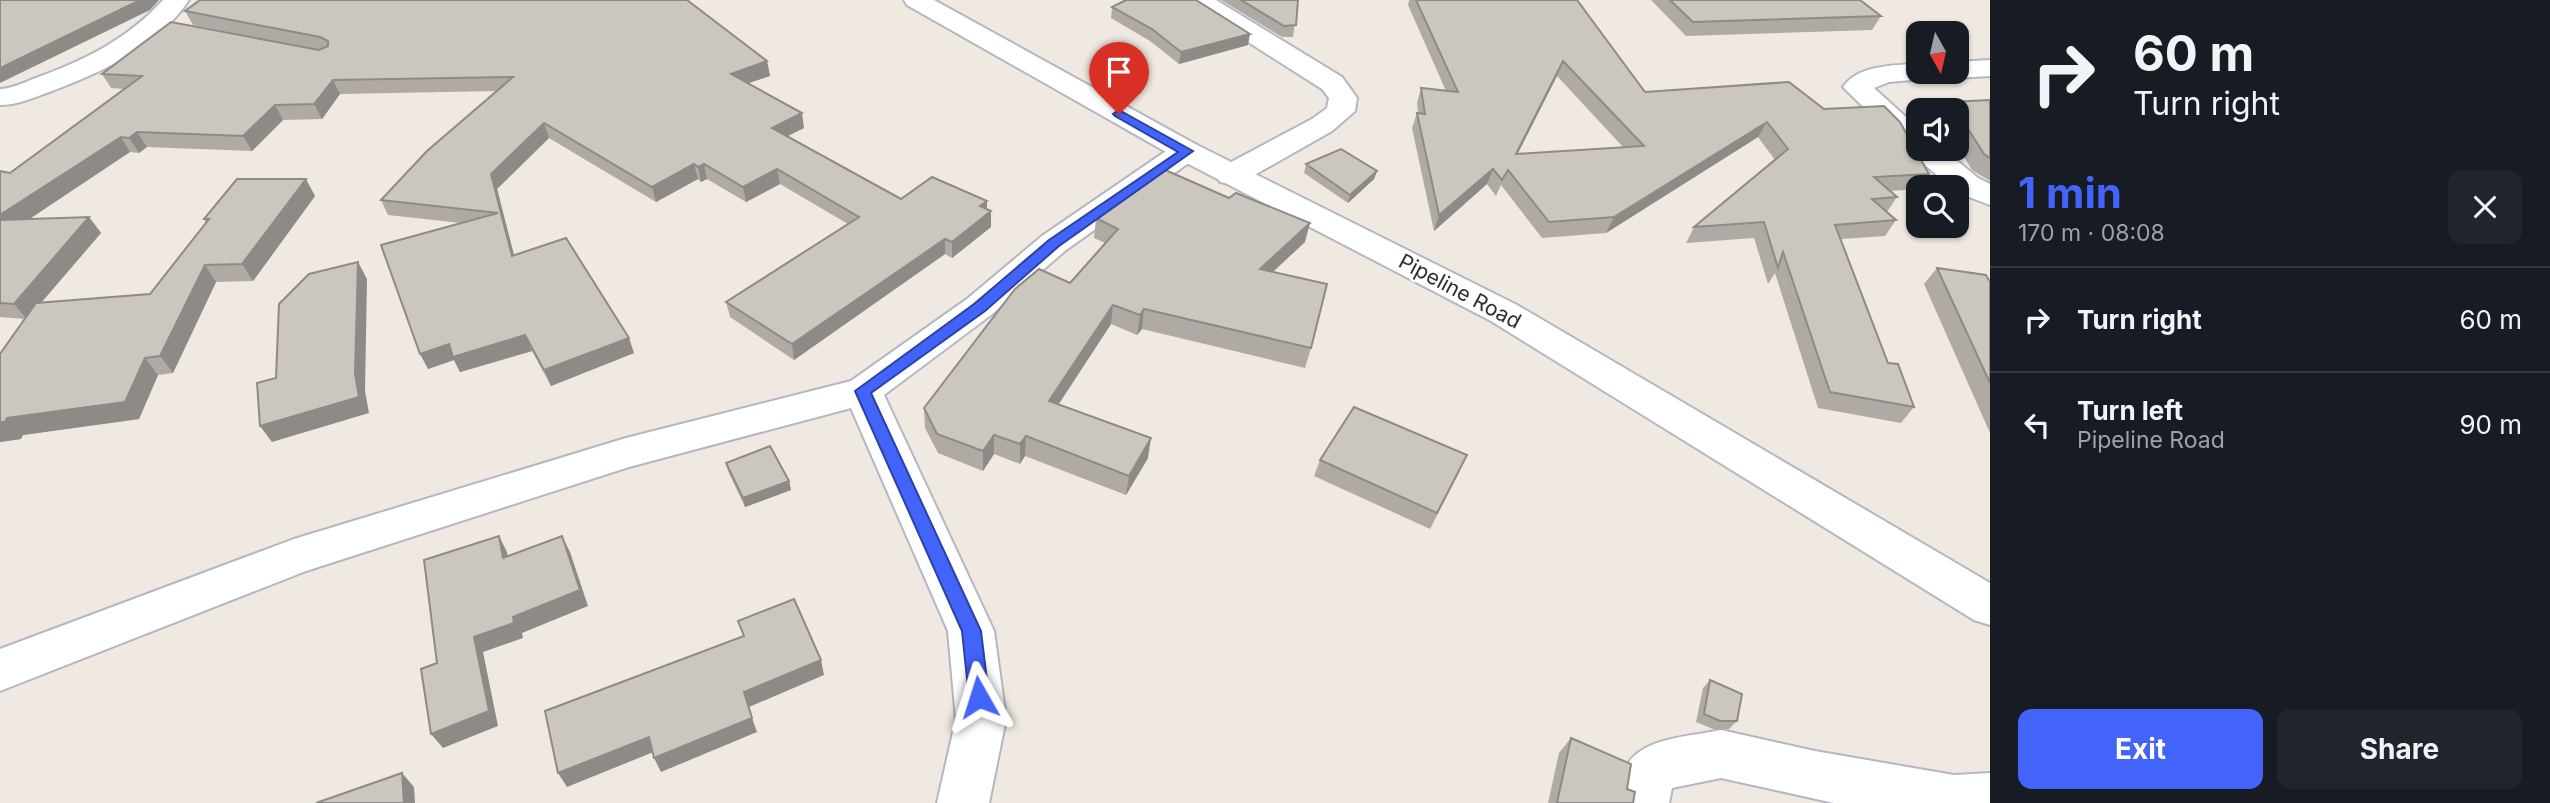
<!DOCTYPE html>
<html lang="en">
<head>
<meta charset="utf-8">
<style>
	body { margin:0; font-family:Inter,sans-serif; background:#20242c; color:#f1f3f6; height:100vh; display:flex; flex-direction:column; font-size:26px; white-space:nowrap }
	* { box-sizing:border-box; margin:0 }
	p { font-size:23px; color:#9ea1a6 }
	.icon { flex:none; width:38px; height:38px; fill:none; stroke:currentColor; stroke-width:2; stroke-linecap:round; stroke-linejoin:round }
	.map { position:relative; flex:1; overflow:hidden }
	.drawer { display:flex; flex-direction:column; background:#171b24; width:560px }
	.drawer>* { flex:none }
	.hud { background:#171b24; color:#f1f3f6; overflow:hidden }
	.needle { width:46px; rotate:172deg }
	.tools { position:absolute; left:1906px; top:21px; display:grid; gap:14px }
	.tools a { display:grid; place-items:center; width:63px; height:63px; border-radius:14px; background:#171b24; box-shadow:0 2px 5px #0004; font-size:35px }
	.pin { position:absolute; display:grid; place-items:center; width:60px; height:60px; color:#fff; margin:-72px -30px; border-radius:50% 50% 50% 0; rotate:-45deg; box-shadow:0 0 7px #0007 }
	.pin .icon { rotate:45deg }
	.me { position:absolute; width:77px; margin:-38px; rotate:354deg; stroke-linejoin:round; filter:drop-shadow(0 0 5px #0008) }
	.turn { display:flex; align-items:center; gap:24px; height:147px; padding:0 28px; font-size:32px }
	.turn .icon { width:91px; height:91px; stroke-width:2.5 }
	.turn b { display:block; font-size:49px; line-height:60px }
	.round { display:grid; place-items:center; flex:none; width:74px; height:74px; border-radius:14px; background:#20242c }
	.headline { display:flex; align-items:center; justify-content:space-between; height:119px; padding:0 28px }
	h1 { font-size:42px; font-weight:700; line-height:52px; color:#4264fb }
	.action { display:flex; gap:14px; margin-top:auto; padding:14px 28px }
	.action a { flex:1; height:80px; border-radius:14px; background:#4264fb; color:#fff; font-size:28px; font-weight:700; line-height:80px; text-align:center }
	.action a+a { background:#20242c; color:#f1f3f6 }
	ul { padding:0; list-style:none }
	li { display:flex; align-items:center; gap:21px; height:105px; padding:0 28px; border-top:2px solid #363941 }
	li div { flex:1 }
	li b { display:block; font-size:26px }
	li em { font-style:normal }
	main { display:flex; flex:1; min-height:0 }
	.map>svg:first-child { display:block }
</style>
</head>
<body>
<main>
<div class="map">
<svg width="1990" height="803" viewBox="0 0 1990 803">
	<rect width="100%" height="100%" fill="#efe9e1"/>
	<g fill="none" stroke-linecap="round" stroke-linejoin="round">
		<defs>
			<g id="street">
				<path d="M163,0h26c-32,48 -85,71 -137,91 -17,6 -34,14 -52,14v-16c12,0 25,-7 36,-11 49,-18 92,-39 127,-78z"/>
				<polygon points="1187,0 1216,0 1342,77 1357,98 1355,111 1332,131 1242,182 1231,184 1220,182 1216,175 1220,168 1312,119 1327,108 1329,98 1322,89 1190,5"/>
				<polygon points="1990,60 1990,76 1956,78 1946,76 1944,72 1956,72 1956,62"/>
				<path d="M1918,64v8h20l-4,6 -45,4 -15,6 44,40v21h25l35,29 12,6v21l-34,-13v-5h-5l-44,-37 -64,-63c15,-22 51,-22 75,-23z"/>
				<polygon points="1186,142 1197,145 1201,151 1197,157 1066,250 991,315 884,395 994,631 1006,719 989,803 937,803 956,719 948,631 851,408 629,467 306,571 0,691 0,649 294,539 626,438 851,381 967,299 1042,236 1175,145"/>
				<path d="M1721,730l94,21 139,24 36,-2v30h-156l-113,-25 -49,10 -3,15h-52c1,-66 54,-63 104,-73z"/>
			</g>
			<polygon id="secondary" points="904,0 934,0 1197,145 1517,305 1990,583 1990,625 1974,620 1491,321 1175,157 907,5"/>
		</defs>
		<!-- street casing -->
		<use href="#street" stroke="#b4b7c1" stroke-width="4"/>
		<!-- secondary casing -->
		<use href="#secondary" stroke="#b4b7c1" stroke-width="4"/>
		<!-- street -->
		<use href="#street" fill="#fff" fill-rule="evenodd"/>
		<!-- secondary -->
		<use href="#secondary" fill="#fff" fill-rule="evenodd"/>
	</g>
	<!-- wall -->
	<g fill="#afaba4" fill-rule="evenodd">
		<polygon points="1221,0 1298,0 1293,37 1282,37"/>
		<path d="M1409,0h168l68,92 179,17 105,65 -10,13h-1v2l-28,2 7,6 -10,15 9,8 -11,16 -44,3 47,124 26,44 -13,16 -83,-15 -43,-135 -7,11 -14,-46 -68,5 8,-16 81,-67 -17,-23 -152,96 -64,5 -41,-53 -5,11 -9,-12 -53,47 -22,-103 5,-15h1l-1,-10 4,-15 25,3 -38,-86zM1557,76l66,71 -106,7z"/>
		<polygon points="1651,0 1860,0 1881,16 1872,30 1686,36"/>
		<polygon points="1112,7 1248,45 1179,64 1150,41 1111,18"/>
		<polygon points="185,11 767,61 770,76 748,83 804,128 787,136 901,199 987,209 991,227 952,258 945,254 794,360 730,317 726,302 848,224 780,184 746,202 707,179 701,182 698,179 656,202 549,138 497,189 514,255 634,353 551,386 532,351 460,372 454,360 428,369 461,223 388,215 381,200 496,91 340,94 322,119 283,120 252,151 147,147 139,153 130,152 29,219 89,217 101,233 41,303 150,294 206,223 204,219 315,196 253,281 216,282 173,373 158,375 139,419 23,435 21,439 0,442 0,354 25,319 0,317 0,171 10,173 124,89 111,88 102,74 319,50 193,25"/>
		<polygon points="1990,100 1990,181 1972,170 1956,144 1956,110 1945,110 1951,102"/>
		<polygon points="1306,164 1377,171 1374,179 1348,203 1304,173"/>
		<polygon points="1096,218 1305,242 1273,272 1311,348 1305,368 1142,329 1137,335 1111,324 1059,404 1148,458 1126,495 1025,456 1020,464 994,454 983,471 938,453 925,428 924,408 1070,283 1105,243 1094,238"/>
		<polygon points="1937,268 1990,282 1990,433 1924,284"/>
		<polygon points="1320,460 1460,471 1430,529 1314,476"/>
		<polygon points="726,463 789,481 791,490 745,507 728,471"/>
		<polygon points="1710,680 1737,721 1729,729 1713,729 1696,722 1703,688"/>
		<polygon points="1571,738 1633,803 1548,803 1559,753"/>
	</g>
	<!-- shaded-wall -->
	<g fill="#8e8b86">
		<polygon points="140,0 159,0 150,10 0,83 0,68"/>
		<polygon points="1250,34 1248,45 1179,64 1181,52"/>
		<polygon points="767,61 770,76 734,88 731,74"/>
		<polygon points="1563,61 1557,76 1510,169 1516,154"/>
		<polygon points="333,80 340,94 322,119 314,104"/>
		<polygon points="275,105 283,120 252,151 243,136"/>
		<polygon points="802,113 804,128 774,143 772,128"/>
		<polygon points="1767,122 1758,137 1606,233 1614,217"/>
		<polygon points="544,123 549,138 497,189 518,271 512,256 491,174"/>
		<polygon points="137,132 147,147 139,153 129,138"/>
		<polygon points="121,137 130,152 4,236 0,231 0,215"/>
		<polygon points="694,164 698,179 656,202 652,187"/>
		<polygon points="704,164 707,179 701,182 698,167"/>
		<polygon points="777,169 780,184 746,202 743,187"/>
		<polygon points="1493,169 1487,184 1434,231 1439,215"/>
		<polygon points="1377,171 1374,179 1348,203 1350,195"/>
		<polygon points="306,179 315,196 253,281 242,264"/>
		<polygon points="987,201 987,214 991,211 991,227 952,258 952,242 980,206"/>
		<polygon points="89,217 101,233 27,319 14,304"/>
		<polygon points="1310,223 1305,242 1255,288 1260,269"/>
		<polygon points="945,239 945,254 794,360 792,344"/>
		<polygon points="358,262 367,279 365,391 369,413 272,442 260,426 355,374"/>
		<polygon points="205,265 216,282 173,373 160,356"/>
		<polygon points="1113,305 1111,324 1048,420 1049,401"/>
		<polygon points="1144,309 1142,329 1137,335 1140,315"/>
		<polygon points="525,335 532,351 460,372 454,360 428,369 420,354 449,344"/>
		<polygon points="629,338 634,353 551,386 544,370"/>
		<polygon points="145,358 158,375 139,419 23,435 21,439 0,442 0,422 7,418"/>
		<polygon points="994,435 994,454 983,471 983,451"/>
		<polygon points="1026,436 1025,456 1020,464 1020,444"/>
		<polygon points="1151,438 1148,458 1126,495 1129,476"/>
		<polygon points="789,481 791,490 745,507 743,498"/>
		<polygon points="499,536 507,552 511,574 503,558"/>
		<polygon points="562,536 570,552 588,606 522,633 523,638 483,652 498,726 443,748 431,734 474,637"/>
		<polygon points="821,660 824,675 749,707 744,692"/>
		<polygon points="752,718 757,732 661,772 654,758"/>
		<polygon points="649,737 656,751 567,787 558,773"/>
		<polygon points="402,773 414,787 415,803 404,803"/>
	</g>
	<!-- building -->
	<g fill="#cbc7bf" stroke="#8e8b86" stroke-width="2" fill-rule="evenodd">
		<polygon points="0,0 140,0 0,68"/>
		<polygon points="200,0 687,0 767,61 731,74 802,113 772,128 901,199 932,177 987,201 980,206 991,211 952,242 945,239 792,344 726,302 859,217 777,169 743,187 704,164 698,167 694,164 652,187 544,123 491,174 512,256 566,238 629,338 544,370 525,335 453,357 449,344 420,354 381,245 498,213 381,200 427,151 513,77 333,80 314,104 275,105 243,136 137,132 129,138 121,137 0,215 0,171 10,173 142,76 102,74 171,22 319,50 328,46 328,41 320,37 185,11"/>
		<polygon points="1126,0 1196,0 1250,34 1181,52 1152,29 1112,7"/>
		<polygon points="1241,0 1298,0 1296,25 1284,26"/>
		<path d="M1416,0h161l68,92 144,-10 35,27 60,-3 16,16 29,52 -55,3 23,20 -25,2 24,21 -61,5 53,138 10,1 16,43 -84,-15 -47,-140 -5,16 -14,-46 -70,5 94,-78 -21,-27 -153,95 -65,5 -41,-52 -6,10 -9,-11 -54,46 -22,-102 8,1 -4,-26 37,4zM1563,61l81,85 -128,8z"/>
		<polygon points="1670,0 1860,0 1881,16 1693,22"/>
		<polygon points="1990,100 1990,158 1984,154 1951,102"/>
		<polygon points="1341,149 1377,171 1350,195 1306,164"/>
		<polygon points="1163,169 1229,198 1236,193 1310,223 1260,269 1327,284 1311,348 1144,309 1140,315 1113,305 1049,401 1151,438 1129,476 1026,436 1020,444 994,435 983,451 937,434 924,408 1015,289 1039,269 1070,283 1118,229 1096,218"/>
		<polygon points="237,179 306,179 242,264 205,265 160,356 145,358 125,402 7,418 5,422 0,422 0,354 36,303 150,294 209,219 204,219"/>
		<polygon points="89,217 14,304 0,303 0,220"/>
		<polygon points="358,262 355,374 359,397 260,426 257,383 276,378 279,304 309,274"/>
		<polygon points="1937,268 1986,275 1990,282 1990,383"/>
		<polygon points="1354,407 1467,455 1437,513 1320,460"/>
		<polygon points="770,446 789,481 743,498 726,463"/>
		<polygon points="499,536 503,558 562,536 580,590 513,617 514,623 474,637 489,711 431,734 421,669 437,663 424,560"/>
		<polygon points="794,599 821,660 744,692 752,718 654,758 649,737 558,773 545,711 744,636 738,621"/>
		<polygon points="1710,680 1742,694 1737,721 1720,721 1704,714"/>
		<polygon points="1571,738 1631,764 1627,789 1635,792 1633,803 1557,803"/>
		<polygon points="402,773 404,803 316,803"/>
	</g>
	<!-- route -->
	<polygon fill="#4264fb" stroke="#2b41a3" stroke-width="2" points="1119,110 1193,151 1059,246 985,311 871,393 981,631 989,697 986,703 979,706 972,703 969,697 962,631 855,391 974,304 1049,240 1178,152 1115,116 1113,114"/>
	<g text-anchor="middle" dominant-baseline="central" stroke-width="5" stroke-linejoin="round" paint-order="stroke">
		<!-- street labels -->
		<g font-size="21" fill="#2e2e2e" stroke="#fff">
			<text transform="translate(1460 291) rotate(28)">Pipeline Road</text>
		</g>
	</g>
</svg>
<div class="tools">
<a><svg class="needle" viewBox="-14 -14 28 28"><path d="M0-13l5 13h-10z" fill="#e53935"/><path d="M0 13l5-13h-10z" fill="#9ea1a6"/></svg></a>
<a><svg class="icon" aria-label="sound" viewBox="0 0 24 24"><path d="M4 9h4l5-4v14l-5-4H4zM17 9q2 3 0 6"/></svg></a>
<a><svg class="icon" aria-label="search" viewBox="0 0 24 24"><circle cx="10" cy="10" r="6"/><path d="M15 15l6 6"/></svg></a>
</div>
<div class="pin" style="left:1119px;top:114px;background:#d93025"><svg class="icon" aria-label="arrive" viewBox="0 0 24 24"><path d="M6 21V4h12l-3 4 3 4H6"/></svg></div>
<svg class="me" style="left:979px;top:697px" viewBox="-20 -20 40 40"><path d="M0-17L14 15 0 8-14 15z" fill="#4264fb" stroke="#fff" stroke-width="4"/></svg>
</div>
<section class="drawer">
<div class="hud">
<div class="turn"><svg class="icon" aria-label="right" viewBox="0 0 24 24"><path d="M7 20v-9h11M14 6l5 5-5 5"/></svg><div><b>60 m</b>Turn right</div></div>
</div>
<div class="headline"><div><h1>1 min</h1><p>170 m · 08:08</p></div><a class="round"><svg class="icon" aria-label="close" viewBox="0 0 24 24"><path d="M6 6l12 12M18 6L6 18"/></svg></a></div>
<ul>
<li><svg class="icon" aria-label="right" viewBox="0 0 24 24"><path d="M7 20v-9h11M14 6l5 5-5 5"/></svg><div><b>Turn right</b></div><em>60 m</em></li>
<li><svg class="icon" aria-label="left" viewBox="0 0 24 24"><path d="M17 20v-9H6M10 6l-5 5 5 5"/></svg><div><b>Turn left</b><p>Pipeline Road</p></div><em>90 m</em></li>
</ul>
<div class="action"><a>Exit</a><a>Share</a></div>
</section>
</main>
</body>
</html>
